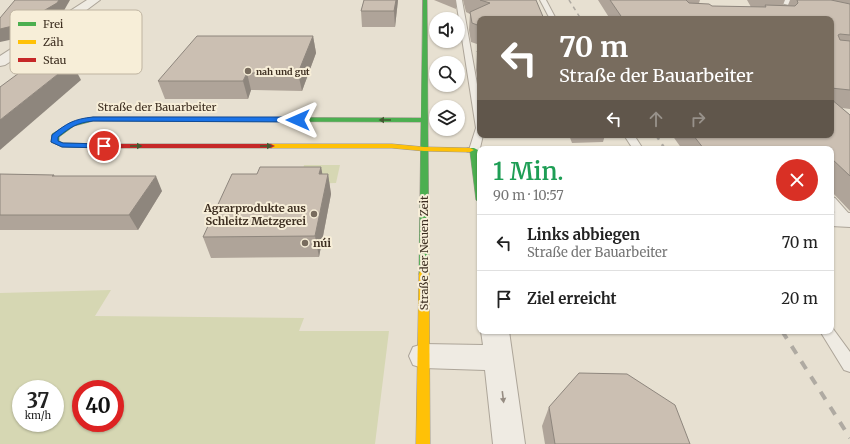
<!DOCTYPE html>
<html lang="de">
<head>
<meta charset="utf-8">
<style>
	body { margin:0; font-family:Merriweather,serif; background:#f2f2f2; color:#222; height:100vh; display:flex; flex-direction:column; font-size:15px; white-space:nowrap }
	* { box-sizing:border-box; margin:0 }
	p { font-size:13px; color:#767676 }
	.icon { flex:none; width:22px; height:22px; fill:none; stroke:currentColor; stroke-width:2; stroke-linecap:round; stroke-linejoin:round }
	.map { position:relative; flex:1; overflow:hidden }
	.sheet { position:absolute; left:477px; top:146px; width:357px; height:188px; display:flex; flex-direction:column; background:#fff; border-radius:8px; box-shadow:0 1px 3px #0004 }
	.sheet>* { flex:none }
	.hud { position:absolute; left:477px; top:16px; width:357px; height:122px; border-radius:8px; box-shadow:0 1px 3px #0004; background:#786c5e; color:#fff; overflow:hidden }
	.fabs { position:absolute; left:429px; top:12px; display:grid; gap:8px }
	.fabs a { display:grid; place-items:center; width:36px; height:36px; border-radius:50%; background:#fff; box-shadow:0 1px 3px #0004; font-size:20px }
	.speed { position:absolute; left:12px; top:380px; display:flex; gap:8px; font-size:20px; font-weight:700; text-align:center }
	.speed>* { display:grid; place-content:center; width:52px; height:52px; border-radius:50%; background:#fff; box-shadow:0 1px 3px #0004; line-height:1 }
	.speed small { font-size:10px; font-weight:400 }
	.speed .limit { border:6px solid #d22; background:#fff; color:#111 }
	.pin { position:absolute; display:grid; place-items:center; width:34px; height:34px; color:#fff; margin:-17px; border:2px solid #fff; border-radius:50%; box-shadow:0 1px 4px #0007 }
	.me { position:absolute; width:44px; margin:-22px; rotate:270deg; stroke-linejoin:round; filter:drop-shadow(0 0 3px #0008) }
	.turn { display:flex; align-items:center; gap:14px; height:84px; padding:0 16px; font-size:18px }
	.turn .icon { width:52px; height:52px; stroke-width:2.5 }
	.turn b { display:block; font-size:28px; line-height:34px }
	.lanes { display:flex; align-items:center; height:38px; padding:0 16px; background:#0003; justify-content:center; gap:20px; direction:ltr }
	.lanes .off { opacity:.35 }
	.round { display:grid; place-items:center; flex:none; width:42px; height:42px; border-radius:21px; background:#f2f2f2 }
	.summary { display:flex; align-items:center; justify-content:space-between; height:68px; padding:0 16px }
	h1 { font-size:24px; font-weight:600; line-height:30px; color:#1e9e55 }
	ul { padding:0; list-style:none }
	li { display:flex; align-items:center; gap:12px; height:56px; padding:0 16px; border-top:1px solid #e0e0e0 }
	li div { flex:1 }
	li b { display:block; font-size:15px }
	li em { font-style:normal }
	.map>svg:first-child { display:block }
</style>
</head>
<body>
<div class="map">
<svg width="850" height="444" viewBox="0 0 850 444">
	<rect width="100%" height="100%" fill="#e7e0d1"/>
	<!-- green -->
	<g fill="#d6d7b3" fill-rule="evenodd">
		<polygon points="304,165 340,165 336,183 299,184"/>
		<path d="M111,290l-16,26 209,2 -5,13h90l-14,113h-375v-151zM21,389h34v34h-34zM81,389h34v34h-34z"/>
	</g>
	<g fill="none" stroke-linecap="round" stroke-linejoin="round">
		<defs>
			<g id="lane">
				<polygon points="456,0 462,0 480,101 480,135 483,135 480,148 484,149 480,149 480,154 470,152 469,150 476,128"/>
				<polygon points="540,0 546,0 556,19 550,19"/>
				<polygon points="624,135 634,135 643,149 633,149"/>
				<polygon points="831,197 835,198 850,215 850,223 844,223 831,208"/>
				<polygon points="831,326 850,352 850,372 844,370 820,331 831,331"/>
			</g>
			<g id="street">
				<polygon points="87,0 100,0 61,29 5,65 0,66 0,56"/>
				<polygon points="774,0 792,0 850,11 850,19 776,2"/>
				<polygon points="831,212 850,213 850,227 831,226"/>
				<polygon points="481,331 509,331 525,444 493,444 485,370 423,368 413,365 409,356 413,347 423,344 483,345"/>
			</g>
			<g id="fast">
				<polygon points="423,0 427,0 429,274 428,277 420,277 419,274 421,122 93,121 74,126 59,137 59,141 63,143 108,144 111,144 111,148 62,147 51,142 52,134 70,123 93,117 421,118"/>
				<polygon points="467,148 474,148 478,150 480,167 480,203 476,200 470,152 467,152"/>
			</g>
			<g id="slow">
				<polygon points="268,144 392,144 424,147 470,148 474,150 470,152 424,151 392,148 271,148 267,146"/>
				<polygon points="424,270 428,271 429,274 430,444 416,444 419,274 420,271"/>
			</g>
			<polygon id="jam" points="105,144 271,144 275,146 271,148 105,148"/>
		</defs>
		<!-- lane casing -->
		<use href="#lane" stroke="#ada599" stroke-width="2"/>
		<!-- street casing -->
		<use href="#street" stroke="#ada599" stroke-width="2"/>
		<!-- fast casing -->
		<use href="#fast" stroke="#9c958a" stroke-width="1"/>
		<!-- slow casing -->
		<use href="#slow" stroke="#9c958a" stroke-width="1"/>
		<!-- jam casing -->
		<use href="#jam" stroke="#9c958a" stroke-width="1"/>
		<!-- lane -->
		<use href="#lane" fill="#efebe3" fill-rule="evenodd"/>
		<!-- street -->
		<use href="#street" fill="#efebe3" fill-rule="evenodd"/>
		<!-- fast -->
		<use href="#fast" fill="#4caf50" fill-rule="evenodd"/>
		<!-- slow -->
		<use href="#slow" fill="#ffc107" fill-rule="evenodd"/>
		<!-- jam -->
		<use href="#jam" fill="#c62828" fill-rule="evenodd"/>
		<!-- rail-far2 -->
		<polyline stroke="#afaaa2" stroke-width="1.5" stroke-dasharray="4 4" stroke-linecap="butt" points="569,0 581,19"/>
		<!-- rail-far1 -->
		<polyline stroke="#afaaa2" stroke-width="2.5" stroke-dasharray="5.5 5.5" stroke-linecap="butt" points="656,135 665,149"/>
		<!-- rail -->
		<polyline stroke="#afaaa2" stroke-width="4" stroke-dasharray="9 9" stroke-linecap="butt" points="782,331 850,438"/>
	</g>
	<!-- wall -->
	<g fill="#afa499">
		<polygon points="364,0 398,0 395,27 362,27 361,11"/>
		<polygon points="434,0 456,0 456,9"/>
		<polygon points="463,0 536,0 480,19 480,45 471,42 469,30 470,14 466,12"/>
		<polygon points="598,0 700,0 699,3 712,6 751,7 747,0 785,0 783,5 788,5 790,0 850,0 850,109 842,108 850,115 850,211 831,191 831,149 682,149 672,135 831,135 831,19 610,19"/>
		<polygon points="313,36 316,53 302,91 251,90 248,99 165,99 158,81"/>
		<polygon points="480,49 480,77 477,77 476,70 477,51"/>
		<polygon points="569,135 605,135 603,142 572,143"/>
		<polygon points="321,167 322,174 328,174 331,194 319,257 211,258 203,237 257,174"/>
		<polygon points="0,174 54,175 55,176 162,191 138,230 0,230"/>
		<polygon points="549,407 690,444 545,444 542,426"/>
	</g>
	<!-- shaded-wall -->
	<g fill="#8e867d">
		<polygon points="59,0 70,0 62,14 28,36 0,42 0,29"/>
		<polygon points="396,0 398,0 395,27 394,11"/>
		<polygon points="313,36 316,53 302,91 298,73"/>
		<polygon points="72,63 81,80 0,150 0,120"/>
		<polygon points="247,73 251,90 248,99 243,81"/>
		<polygon points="321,167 325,187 319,174"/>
		<polygon points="328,174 331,194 319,257 315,236"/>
		<polygon points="156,176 162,191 138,230 129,215"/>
	</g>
	<!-- building -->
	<g fill="#cbbfb2" stroke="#8e867d">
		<polygon points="15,0 59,0 57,3 21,24 0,29 0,18"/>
		<polygon points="364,0 396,0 394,11 361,11"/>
		<polygon points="480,0 536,0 544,19 480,19 480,26 472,23 470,12 490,3"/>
		<polygon points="610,0 686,0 689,3 709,4 712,6 766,7 765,5 795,6 798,3 797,0 831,0 850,4 850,35 840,34 838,35 840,40 850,41 850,90 831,88 831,19 623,19"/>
		<polygon points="197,36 313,36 298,73 247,73 243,81 158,81"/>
		<polygon points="480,49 480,57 479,57 477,51"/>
		<polygon points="34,62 72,63 0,120 0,87"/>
		<polygon points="831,99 850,115 850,176 831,158 831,149 704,149 693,135 831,135"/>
		<polygon points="260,167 321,167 319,174 328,174 315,236 203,237 232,174 257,174"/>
		<polygon points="0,174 54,175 52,176 156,176 129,215 0,215"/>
		<polygon points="579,373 627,374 675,405 690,444 555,444 549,407"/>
	</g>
	<!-- one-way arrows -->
	<defs><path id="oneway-solid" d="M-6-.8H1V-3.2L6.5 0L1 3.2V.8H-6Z"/></defs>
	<g fill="#425b31">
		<use href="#oneway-solid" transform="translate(385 120) rotate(-180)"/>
		<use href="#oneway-solid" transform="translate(136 146)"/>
		<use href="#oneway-solid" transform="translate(266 146)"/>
	</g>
	<use fill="#968c82" href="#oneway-solid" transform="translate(503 397) rotate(83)"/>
	<!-- route -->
	<path fill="#1a73e8" stroke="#114b97" d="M93,117h205l4,3 -4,2 -205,-1c-17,2 -22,6 -35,16v4l5,2 41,1 3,2 -1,2 -44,-1 -11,-5 1,-7c15,-12 22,-16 41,-18z"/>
	<!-- markers -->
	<g fill="#786c5e" stroke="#f7eed8" stroke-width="1.5">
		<circle cx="248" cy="71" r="4"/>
		<circle cx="314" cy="214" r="4"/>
		<circle cx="305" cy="243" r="4"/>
	</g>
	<g text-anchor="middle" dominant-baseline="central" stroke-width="4" stroke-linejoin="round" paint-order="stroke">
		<!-- far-poi labels -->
		<g font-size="9" font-weight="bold" fill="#3d2e20" stroke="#f7eed8" text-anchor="start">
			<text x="256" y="71">nah und gut</text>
		</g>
		<!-- street labels -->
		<g font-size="11" fill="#3d2e20" stroke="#f7eed8">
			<text x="157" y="107">Straße der Bauarbeiter</text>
			<text transform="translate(424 253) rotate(-90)">Straße der Neuen Zeit</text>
		</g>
		<!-- poi labels -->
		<g font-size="11" font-weight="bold" fill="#3d2e20" stroke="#f7eed8" text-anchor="end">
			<text x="306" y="208">Agrarprodukte aus<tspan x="306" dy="13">Schleitz Metzgerei</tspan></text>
			<text x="313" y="243" text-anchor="start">núi</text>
		</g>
	</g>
	<!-- legend -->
	<rect x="10" y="10" width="132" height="64" rx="6" fill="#f7eed8" stroke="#bfb4a1" stroke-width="1"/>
	<rect x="18" y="22" width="18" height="4" fill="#4caf50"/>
	<rect x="18" y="40" width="18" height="4" fill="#ffc107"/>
	<rect x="18" y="58" width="18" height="4" fill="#c62828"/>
	<g font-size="11" fill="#3d2e20">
		<text x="43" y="28">Frei</text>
		<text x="43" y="46">Zäh</text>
		<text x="43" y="64">Stau</text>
	</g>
</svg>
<div class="fabs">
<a><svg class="icon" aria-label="sound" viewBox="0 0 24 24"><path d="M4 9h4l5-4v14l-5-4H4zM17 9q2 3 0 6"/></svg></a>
<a><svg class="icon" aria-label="search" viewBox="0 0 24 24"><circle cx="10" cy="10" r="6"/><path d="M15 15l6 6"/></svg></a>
<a><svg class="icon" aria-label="layers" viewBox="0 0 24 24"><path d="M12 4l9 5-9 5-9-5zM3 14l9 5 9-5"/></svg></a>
</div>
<div class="speed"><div>37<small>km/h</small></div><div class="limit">40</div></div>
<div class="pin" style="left:104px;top:146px;background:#d93025"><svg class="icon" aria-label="arrive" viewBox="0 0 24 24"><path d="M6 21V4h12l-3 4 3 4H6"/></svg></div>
<svg class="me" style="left:298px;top:120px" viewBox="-20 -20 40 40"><path d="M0-17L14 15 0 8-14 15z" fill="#1a73e8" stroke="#fff" stroke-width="4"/></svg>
<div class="hud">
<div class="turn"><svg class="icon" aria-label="left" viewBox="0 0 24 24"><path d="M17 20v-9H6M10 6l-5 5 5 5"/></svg><div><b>70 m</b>Straße der Bauarbeiter</div></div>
<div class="lanes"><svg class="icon" aria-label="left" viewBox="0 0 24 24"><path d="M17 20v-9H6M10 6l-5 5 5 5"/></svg><svg class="icon off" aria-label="ahead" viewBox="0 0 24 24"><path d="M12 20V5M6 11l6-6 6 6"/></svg><svg class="icon off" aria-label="right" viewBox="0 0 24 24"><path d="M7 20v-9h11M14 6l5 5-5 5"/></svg></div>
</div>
<section class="sheet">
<div class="summary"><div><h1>1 Min.</h1><p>90 m · 10:57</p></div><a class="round" style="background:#d93025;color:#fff"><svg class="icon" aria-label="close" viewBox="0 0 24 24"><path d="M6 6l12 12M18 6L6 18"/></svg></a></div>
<ul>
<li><svg class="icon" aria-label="left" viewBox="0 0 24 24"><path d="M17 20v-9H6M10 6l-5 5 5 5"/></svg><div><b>Links abbiegen</b><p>Straße der Bauarbeiter</p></div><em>70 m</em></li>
<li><svg class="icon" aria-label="arrive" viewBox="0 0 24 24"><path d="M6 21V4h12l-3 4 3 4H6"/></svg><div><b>Ziel erreicht</b></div><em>20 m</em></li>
</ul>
</section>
</div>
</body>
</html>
